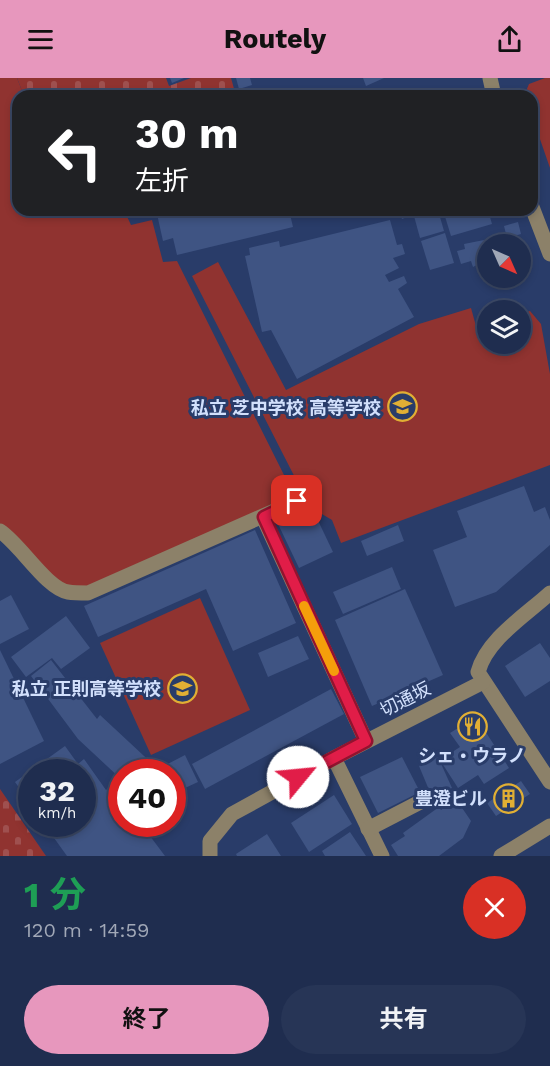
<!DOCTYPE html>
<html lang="ja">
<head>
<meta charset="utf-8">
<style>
	body { margin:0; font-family:"Work Sans","Noto Sans JP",sans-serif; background:#273556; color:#f1f3f6; height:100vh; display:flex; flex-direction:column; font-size:22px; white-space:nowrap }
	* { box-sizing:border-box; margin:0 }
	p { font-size:20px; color:#a1a8b7 }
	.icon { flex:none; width:33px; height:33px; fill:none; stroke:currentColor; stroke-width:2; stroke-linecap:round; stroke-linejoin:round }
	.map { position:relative; height:778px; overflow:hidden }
	.drawer { display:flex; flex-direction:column; background:#1f2d4f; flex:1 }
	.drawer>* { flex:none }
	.banner { position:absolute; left:12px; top:12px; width:526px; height:126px; border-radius:18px; box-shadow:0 3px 9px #0003,0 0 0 2px #3c4966; background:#202124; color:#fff; overflow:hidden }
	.needle { width:39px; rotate:135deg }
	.tools { position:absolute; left:477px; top:156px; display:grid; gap:12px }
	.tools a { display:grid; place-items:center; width:54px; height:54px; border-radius:50%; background:#1f2d4f; box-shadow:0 3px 9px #0003,0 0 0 2px #3c4966; font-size:30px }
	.speed { position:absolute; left:18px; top:681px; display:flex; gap:12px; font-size:30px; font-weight:700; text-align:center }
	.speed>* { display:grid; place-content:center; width:78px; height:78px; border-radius:50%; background:#1f2d4f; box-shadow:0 3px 9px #0003,0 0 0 2px #3c4966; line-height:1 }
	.speed small { font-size:15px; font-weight:400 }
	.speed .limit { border:9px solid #d22; background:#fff; color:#111 }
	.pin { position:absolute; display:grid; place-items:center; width:51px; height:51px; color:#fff; margin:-26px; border-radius:12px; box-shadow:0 3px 9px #0006 }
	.me { position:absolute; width:66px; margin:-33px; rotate:62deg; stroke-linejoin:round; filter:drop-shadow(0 0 4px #0008) }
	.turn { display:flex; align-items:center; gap:21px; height:126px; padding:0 24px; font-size:27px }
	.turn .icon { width:78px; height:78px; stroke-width:2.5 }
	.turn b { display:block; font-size:42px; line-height:51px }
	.round { display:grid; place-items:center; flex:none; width:63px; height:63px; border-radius:32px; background:#273556 }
	.overview { display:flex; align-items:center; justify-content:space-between; height:102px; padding:0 24px }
	h1 { font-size:36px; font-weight:700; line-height:45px; color:#1e9e55 }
	.button { display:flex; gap:12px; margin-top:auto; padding:12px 24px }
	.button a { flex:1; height:69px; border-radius:36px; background:#e797bd; color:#111; font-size:24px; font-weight:700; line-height:69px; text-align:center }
	.button a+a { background:#273556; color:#f1f3f6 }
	header { display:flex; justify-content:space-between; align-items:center; height:78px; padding:0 24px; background:#e797bd; color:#111; font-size:27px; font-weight:700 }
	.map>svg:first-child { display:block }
</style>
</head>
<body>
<header><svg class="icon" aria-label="menu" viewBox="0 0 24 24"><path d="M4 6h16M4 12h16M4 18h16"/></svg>Routely<svg class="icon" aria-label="share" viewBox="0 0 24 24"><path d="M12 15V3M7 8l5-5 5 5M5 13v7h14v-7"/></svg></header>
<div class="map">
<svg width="550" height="778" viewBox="0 0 550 778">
	<defs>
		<pattern id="cemetery-stones" width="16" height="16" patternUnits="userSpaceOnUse" patternTransform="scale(1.5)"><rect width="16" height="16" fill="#903330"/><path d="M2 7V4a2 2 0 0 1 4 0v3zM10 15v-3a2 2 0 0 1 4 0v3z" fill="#9f504f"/></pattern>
	</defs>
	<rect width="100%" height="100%" fill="#293c69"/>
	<!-- cemetery -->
	<g fill="url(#cemetery-stones)">
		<polygon points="17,0 166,0 169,8 191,0 231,0 236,18 24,18"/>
		<polygon points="0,711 46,778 0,778"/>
	</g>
	<!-- park -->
	<g fill="#903330">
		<polygon points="0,0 17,0 24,18 18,18 18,132 124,132 131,147 152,142 163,184 177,183 297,423 88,515 66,514 0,453"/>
		<polygon points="545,0 550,0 550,90 533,41 532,18 524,18 529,6"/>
		<polygon points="218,184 286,312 419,246 471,230 476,248 487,245 488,266 520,266 521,236 530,233 541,246 550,296 550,387 341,465 332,442 310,429 192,198"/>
		<polygon points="200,520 250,632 151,677 100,565"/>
	</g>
	<!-- building -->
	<g fill="#3f5483">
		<polygon points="170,0 184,0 172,5"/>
		<polygon points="236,0 250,0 252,7 239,11"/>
		<polygon points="363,0 384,0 366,8"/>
		<polygon points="441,13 442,18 426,18"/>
		<polygon points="138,132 289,132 293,149 177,177 173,160 163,163 157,136 140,140"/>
		<polygon points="399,132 426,132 402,141"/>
		<polygon points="438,132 444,153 420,160 414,138"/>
		<polygon points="443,132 488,132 492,146 451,158"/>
		<polygon points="390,142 397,167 402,166 405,176 393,180 399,190 385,197 389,204 404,198 407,205 398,211 414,239 297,301 271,252 262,254 245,178 250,177 249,170 279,163 280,169"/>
		<polygon points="518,144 521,156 507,160 504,148"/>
		<polygon points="445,155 454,185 430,192 421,163"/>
		<polygon points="489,161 494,166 488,166 488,181 473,189 471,183 461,186 457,173 465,171 464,166"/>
		<polygon points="524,408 534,434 545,429 550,442 550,467 496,514 455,529 433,472 467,459 457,433"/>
		<polygon points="313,432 333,474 299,490 279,448"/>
		<polygon points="398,447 404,463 367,478 361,463"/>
		<polygon points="255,452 296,545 233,573 206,511 98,559 84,528"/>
		<polygon points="392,489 401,511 343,536 333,514"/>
		<polygon points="405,511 443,597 372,628 335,542"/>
		<polygon points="11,517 29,551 0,566 0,523"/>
		<polygon points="66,538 90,570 61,591 52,580 26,599 11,579"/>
		<polygon points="298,558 309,581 268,599 258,575"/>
		<polygon points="540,565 550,580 550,603 525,619 505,588"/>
		<polygon points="0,572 44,663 0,686"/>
		<polygon points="51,582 97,641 100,637 158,691 185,677 198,704 172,716 172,694 122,694 122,702 78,661 31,598"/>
		<polygon points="331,611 344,636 205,711 192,686"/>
		<polygon points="476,639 509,690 484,706 478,697 458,710 440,682 460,669 450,655"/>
		<polygon points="65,668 78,686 84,681 106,712 113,706 122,717 122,746 141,746 165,778 67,778 44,746 82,746 82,694 32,694 32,728 15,704"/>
		<polygon points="402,679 420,714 378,735 360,699"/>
		<polygon points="438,679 452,710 432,719 419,688"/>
		<polygon points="521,703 530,716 496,738 487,725"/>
		<polygon points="334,717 352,746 309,774 291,745"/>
		<polygon points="456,721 471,743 463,760 439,778 398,778 391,767 405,758 403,755 439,729 441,732"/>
		<polygon points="350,754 366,778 325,778 322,773"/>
		<polygon points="267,756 281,778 237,778 236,776"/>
	</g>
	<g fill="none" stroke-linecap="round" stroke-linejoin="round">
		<!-- minor -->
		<g stroke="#8c8169" stroke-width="15">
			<polyline points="490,0 494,18"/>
			<polyline points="532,129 550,176"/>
			<polyline points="263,439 366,663"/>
			<path d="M0,453c21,14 46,57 68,61 6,1 13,1 20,1l209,-92"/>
			<path d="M550,515c-24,22 -63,46 -72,79l72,110"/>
			<polyline points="334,680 382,778"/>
			<polyline points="368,751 424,722"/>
			<polyline points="210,778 210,763 232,736 334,680 483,604"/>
			<polyline points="501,778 550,748"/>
		</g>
	</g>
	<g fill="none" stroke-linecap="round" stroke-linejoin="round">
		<defs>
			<polyline id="route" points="297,423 264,439 366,663 298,699"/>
		</defs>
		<!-- route casing -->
		<use href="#route" stroke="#92132f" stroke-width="15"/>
		<!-- route -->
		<use href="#route" stroke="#e11d48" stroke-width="10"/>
		<!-- slow -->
		<polyline stroke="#f59e0b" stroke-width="10" points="304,528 334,593"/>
	</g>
	<!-- icons -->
	<defs>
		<symbol id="school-ring" viewBox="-11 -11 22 22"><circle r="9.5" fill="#293c69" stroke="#e1af34" stroke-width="1.5"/><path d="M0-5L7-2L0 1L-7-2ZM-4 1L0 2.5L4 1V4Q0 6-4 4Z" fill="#e1af34"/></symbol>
		<symbol id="restaurant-ring" viewBox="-11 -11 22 22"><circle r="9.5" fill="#293c69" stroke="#e1af34" stroke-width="1.5"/><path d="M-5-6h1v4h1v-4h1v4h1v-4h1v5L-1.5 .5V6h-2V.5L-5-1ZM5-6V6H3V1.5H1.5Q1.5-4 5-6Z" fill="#e1af34"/></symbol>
		<symbol id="building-ring" viewBox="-11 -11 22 22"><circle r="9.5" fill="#293c69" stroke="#e1af34" stroke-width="1.5"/><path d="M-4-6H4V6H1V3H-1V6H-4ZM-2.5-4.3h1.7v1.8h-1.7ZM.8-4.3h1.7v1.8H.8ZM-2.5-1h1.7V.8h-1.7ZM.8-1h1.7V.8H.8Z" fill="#e1af34"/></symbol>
	</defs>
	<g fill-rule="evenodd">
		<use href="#school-ring" x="386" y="312" width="33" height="33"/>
		<use href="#school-ring" x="166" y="594" width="33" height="33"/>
		<use href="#restaurant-ring" x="456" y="632" width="33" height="33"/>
		<use href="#building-ring" x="492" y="704" width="33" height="33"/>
	</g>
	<g text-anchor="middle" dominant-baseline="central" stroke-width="6" stroke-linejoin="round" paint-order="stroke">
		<!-- poi labels -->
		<g font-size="18" font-weight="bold" fill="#d2e0fc" stroke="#293c69" text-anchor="end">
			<text x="381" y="329">私立 芝中学校 高等学校</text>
			<text x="161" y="610">私立 正則高等学校</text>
			<text x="472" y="677" text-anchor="middle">シェ・ウラノ</text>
			<text x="487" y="720">豊澄ビル</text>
		</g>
		<!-- street labels -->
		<g font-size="18" fill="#d2e0fc" stroke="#293c69">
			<text transform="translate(405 621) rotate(-27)">切通坂</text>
		</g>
	</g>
</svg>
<div class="tools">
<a><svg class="needle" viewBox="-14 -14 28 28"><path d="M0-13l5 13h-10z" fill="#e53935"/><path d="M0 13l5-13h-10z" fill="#a1a8b7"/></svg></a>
<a><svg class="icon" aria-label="layers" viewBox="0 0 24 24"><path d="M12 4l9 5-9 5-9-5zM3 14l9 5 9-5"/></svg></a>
</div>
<div class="speed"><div>32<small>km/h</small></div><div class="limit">40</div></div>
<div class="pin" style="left:297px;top:423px;background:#d93025"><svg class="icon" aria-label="arrive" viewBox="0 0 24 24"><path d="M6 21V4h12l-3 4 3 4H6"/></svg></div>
<svg class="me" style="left:298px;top:699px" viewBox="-20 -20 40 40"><circle r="19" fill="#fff"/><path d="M0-13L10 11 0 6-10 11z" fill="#e11d48"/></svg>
<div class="banner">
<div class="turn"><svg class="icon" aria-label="left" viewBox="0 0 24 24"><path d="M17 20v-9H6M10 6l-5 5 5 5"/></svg><div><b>30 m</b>左折</div></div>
</div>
</div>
<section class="drawer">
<div class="overview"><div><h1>1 分</h1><p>120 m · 14:59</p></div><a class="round" style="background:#d93025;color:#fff"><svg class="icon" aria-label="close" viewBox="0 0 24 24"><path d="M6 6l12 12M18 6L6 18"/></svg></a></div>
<div class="button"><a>終了</a><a>共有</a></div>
</section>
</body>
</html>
